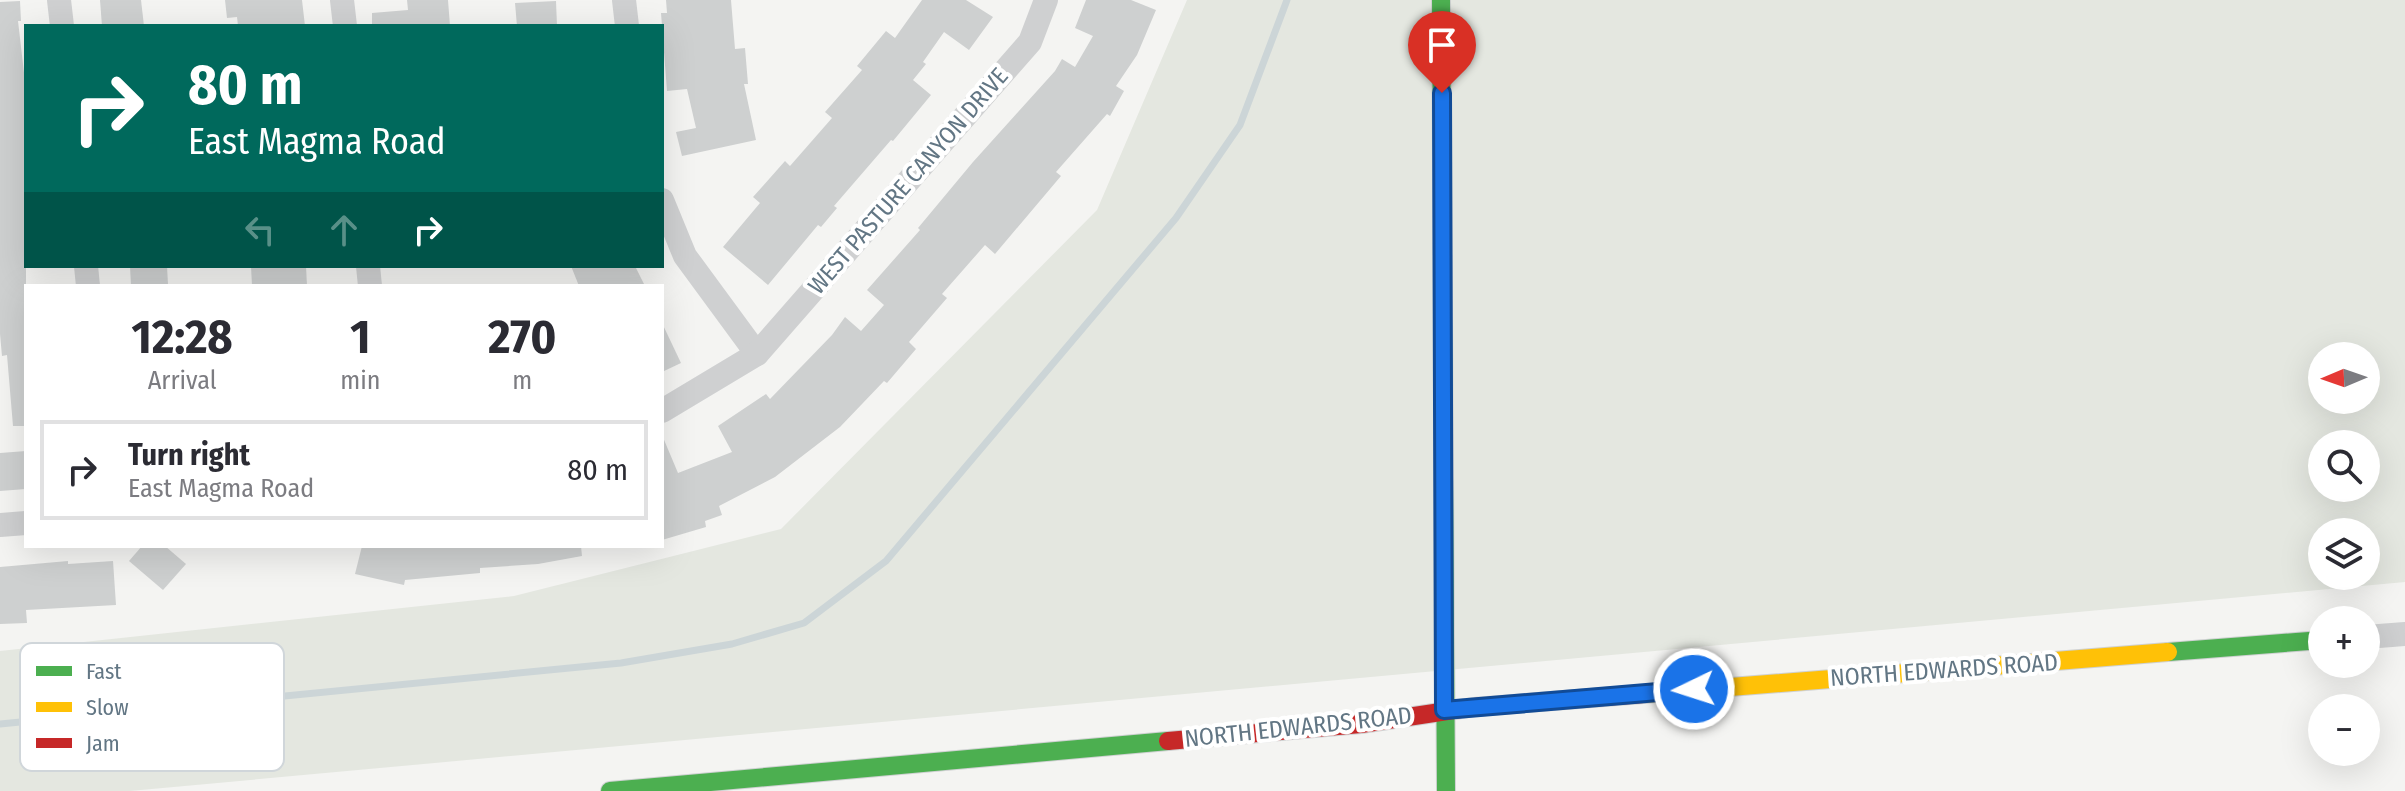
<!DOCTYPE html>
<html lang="en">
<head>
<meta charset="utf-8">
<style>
	body { margin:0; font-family:"Fira Sans Condensed",sans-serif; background:#f7f7f7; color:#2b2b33; height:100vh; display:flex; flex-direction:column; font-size:30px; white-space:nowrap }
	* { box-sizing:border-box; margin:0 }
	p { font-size:26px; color:#7c7c81 }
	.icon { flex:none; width:44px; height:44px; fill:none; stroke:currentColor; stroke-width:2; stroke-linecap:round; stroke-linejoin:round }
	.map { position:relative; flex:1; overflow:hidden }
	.details { position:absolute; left:24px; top:284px; width:640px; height:264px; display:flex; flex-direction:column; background:#fff; border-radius:0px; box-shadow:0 8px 32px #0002 }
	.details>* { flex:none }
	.hud { position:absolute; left:24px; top:24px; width:640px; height:244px; border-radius:0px; box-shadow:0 8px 32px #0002; background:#00695c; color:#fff; overflow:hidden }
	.needle { width:52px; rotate:268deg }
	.fabs { position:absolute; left:2308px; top:342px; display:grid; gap:16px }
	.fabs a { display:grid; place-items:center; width:72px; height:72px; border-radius:50%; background:#fff; box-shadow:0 8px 32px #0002; font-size:40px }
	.pin { position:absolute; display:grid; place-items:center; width:68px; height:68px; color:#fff; margin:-82px -34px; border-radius:50% 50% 50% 0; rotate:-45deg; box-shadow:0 0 8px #0007 }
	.pin .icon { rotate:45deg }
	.me { position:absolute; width:88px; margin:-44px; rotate:266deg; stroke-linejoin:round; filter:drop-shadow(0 0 6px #0008) }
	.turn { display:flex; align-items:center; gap:28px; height:168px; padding:0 32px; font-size:36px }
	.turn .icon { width:104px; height:104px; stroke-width:2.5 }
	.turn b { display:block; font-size:56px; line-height:68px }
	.lanes { display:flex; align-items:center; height:76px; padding:0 32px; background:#0003; justify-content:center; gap:40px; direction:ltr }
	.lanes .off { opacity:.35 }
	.eta { display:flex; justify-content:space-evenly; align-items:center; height:136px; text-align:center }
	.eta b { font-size:48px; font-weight:700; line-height:56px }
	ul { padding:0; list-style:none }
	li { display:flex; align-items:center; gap:24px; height:100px; margin:0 16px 12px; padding:0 16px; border:4px solid #e1e1e2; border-radius:0px }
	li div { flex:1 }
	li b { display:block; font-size:30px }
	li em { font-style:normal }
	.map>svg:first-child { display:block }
</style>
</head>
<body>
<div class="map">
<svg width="2405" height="791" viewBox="0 0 2405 791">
	<rect width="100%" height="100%" fill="#f4f4f2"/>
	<!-- green -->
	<path fill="#e4e7e0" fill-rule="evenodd" d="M1187,0h1218v582l-2275,209h-130v-140l514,-55 267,-67 316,-319zM2322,356h44v44h-44zM2322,444h44v44h-44zM2322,532h44v44h-44z"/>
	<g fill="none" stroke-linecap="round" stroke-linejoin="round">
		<!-- stream -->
		<polyline stroke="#ccd5d7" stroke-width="7" points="0,724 621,663 732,644 804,623 886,561 1176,218 1240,125 1287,0"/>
	</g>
	<!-- building -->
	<g fill="#ced0d0">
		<polygon points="100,0 141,0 144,26 102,26"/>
		<polygon points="225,0 302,0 305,26 238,26 237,17 227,18"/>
		<polygon points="407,0 448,0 450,26 372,26 372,13 408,10"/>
		<polygon points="666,0 731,0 735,49 745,48 748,84 744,84 756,140 682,156 676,132 696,128 687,89 667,91 661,13 667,13"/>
		<polygon points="922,0 966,0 993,17 969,50 944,32 923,62 926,64 913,80 931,95 893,141 891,140 834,206 837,208 821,227 818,225 768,285 723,247 760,203 753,197 785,161 790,166 832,118 825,112 862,70 857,66 886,31 895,38"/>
		<polygon points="1086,0 1131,0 1156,10 1137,55 1116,86 1124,91 1110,116 1107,114 1056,172 1061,176 995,254 985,245 942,294 947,298 909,342 916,349 887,383 884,381 840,427 775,477 719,506 722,515 705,521 706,527 662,540 662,435 678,473 732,452 718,426 766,394 770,399 832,335 845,317 861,331 884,305 867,290 920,230 918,228 973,162 1055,71 1062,59 1075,67 1093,36 1075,28"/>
		<polygon points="20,1 21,21 18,21 26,90 26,426 13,426 7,355 2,356 0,334 0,2"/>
		<polygon points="556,1 557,26 517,26 515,3"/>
		<polygon points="130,266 167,266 168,284 131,286"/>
		<polygon points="251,266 306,266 307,286 252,286"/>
		<polygon points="571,266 635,266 645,286 579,286"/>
		<polygon points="662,323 681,363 662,372"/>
		<polygon points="26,451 26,489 0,491 0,453"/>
		<polygon points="142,546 165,546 186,564 163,590 129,561"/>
		<polygon points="362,546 581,546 582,556 538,564 480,568 480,573 405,580 404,585 355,574"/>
		<polygon points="68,561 68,564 113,561 116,605 26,610 27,623 0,624 0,567"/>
	</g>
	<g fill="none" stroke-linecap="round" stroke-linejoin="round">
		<defs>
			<g id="fast">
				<polyline points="1441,0 1446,791"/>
				<polyline points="2168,652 2322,640"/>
				<polyline points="610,791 1168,741"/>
			</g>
			<polyline id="slow" points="1643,694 2168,652"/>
			<polyline id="jam" points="1168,741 1361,724 1474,707 1643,694"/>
		</defs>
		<!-- fast casing -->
		<use href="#fast" stroke="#cfd1d2" stroke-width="20"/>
		<!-- slow casing -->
		<use href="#slow" stroke="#cfd1d2" stroke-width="20"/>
		<!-- jam casing -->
		<use href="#jam" stroke="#cfd1d2" stroke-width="20"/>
		<!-- street -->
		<g stroke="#cfd0d1" stroke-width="24">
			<polyline points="59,0 62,26"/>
			<polyline points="342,0 345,26"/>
			<polyline points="624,0 627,26"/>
			<polyline points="662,200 685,256 757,354"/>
			<polyline points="86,266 88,286"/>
			<polyline points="368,266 370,286"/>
			<polyline points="662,411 757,354 1030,42 1046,0"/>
			<polyline points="0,525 26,523"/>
			<polyline points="2366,637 2405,634"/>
		</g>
		<!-- fast -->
		<use href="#fast" stroke="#4caf50" stroke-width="18"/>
		<!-- slow -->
		<use href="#slow" stroke="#ffc107" stroke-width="18"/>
		<!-- jam -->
		<use href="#jam" stroke="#c62828" stroke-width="18"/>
	</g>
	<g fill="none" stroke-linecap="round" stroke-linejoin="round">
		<defs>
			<polyline id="route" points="1442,93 1444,710 1694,689"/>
		</defs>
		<!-- route casing -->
		<use href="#route" stroke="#114b97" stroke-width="20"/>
		<!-- route -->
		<use href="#route" stroke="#1a73e8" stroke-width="14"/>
	</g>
	<g text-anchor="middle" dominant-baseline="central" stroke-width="8" stroke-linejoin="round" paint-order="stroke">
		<!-- street labels -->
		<g font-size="24" fill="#627684" stroke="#fff">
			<text transform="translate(908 181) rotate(-49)">WEST PASTURE CANYON DRIVE</text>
			<text transform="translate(1944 670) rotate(-4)">NORTH EDWARDS ROAD</text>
			<text transform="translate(1298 727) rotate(-6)">NORTH EDWARDS ROAD</text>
		</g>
	</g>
	<!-- legend -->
	<rect x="20" y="643" width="264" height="128" rx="12" fill="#fff" stroke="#d0d6da" stroke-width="2"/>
	<rect x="36" y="666" width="36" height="10" fill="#4caf50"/>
	<rect x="36" y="702" width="36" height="10" fill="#ffc107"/>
	<rect x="36" y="738" width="36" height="10" fill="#c62828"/>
	<g font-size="22" fill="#627684">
		<text x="86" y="679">Fast</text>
		<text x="86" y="715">Slow</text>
		<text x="86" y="751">Jam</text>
	</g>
</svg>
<div class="fabs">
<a><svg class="needle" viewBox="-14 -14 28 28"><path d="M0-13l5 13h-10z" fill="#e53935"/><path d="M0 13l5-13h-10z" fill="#7c7c81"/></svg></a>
<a><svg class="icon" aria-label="search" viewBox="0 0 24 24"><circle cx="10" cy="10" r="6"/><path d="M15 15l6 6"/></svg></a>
<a><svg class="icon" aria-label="layers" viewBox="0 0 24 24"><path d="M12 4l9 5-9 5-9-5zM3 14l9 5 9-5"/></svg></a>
<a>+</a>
<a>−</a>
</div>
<div class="pin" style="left:1442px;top:93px;background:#d93025"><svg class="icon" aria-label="arrive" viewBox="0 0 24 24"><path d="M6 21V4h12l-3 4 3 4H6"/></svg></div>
<svg class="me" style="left:1694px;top:689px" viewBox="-20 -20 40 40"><circle r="17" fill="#1a73e8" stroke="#fff" stroke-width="3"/><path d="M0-11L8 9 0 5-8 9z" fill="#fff"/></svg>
<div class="hud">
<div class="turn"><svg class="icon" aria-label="right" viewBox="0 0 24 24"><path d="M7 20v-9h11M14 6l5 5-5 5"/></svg><div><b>80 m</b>East Magma Road</div></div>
<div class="lanes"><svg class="icon off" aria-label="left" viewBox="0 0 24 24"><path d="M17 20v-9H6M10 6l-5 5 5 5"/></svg><svg class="icon off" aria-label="ahead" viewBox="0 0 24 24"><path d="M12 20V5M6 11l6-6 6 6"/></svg><svg class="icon" aria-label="right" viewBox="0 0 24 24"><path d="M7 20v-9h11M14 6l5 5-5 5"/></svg></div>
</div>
<section class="details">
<div class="eta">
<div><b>12:28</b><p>Arrival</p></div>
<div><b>1</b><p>min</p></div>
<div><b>270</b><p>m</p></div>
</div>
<ul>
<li><svg class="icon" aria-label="right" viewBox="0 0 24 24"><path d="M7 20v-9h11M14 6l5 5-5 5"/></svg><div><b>Turn right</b><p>East Magma Road</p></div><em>80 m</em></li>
</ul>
</section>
</div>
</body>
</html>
